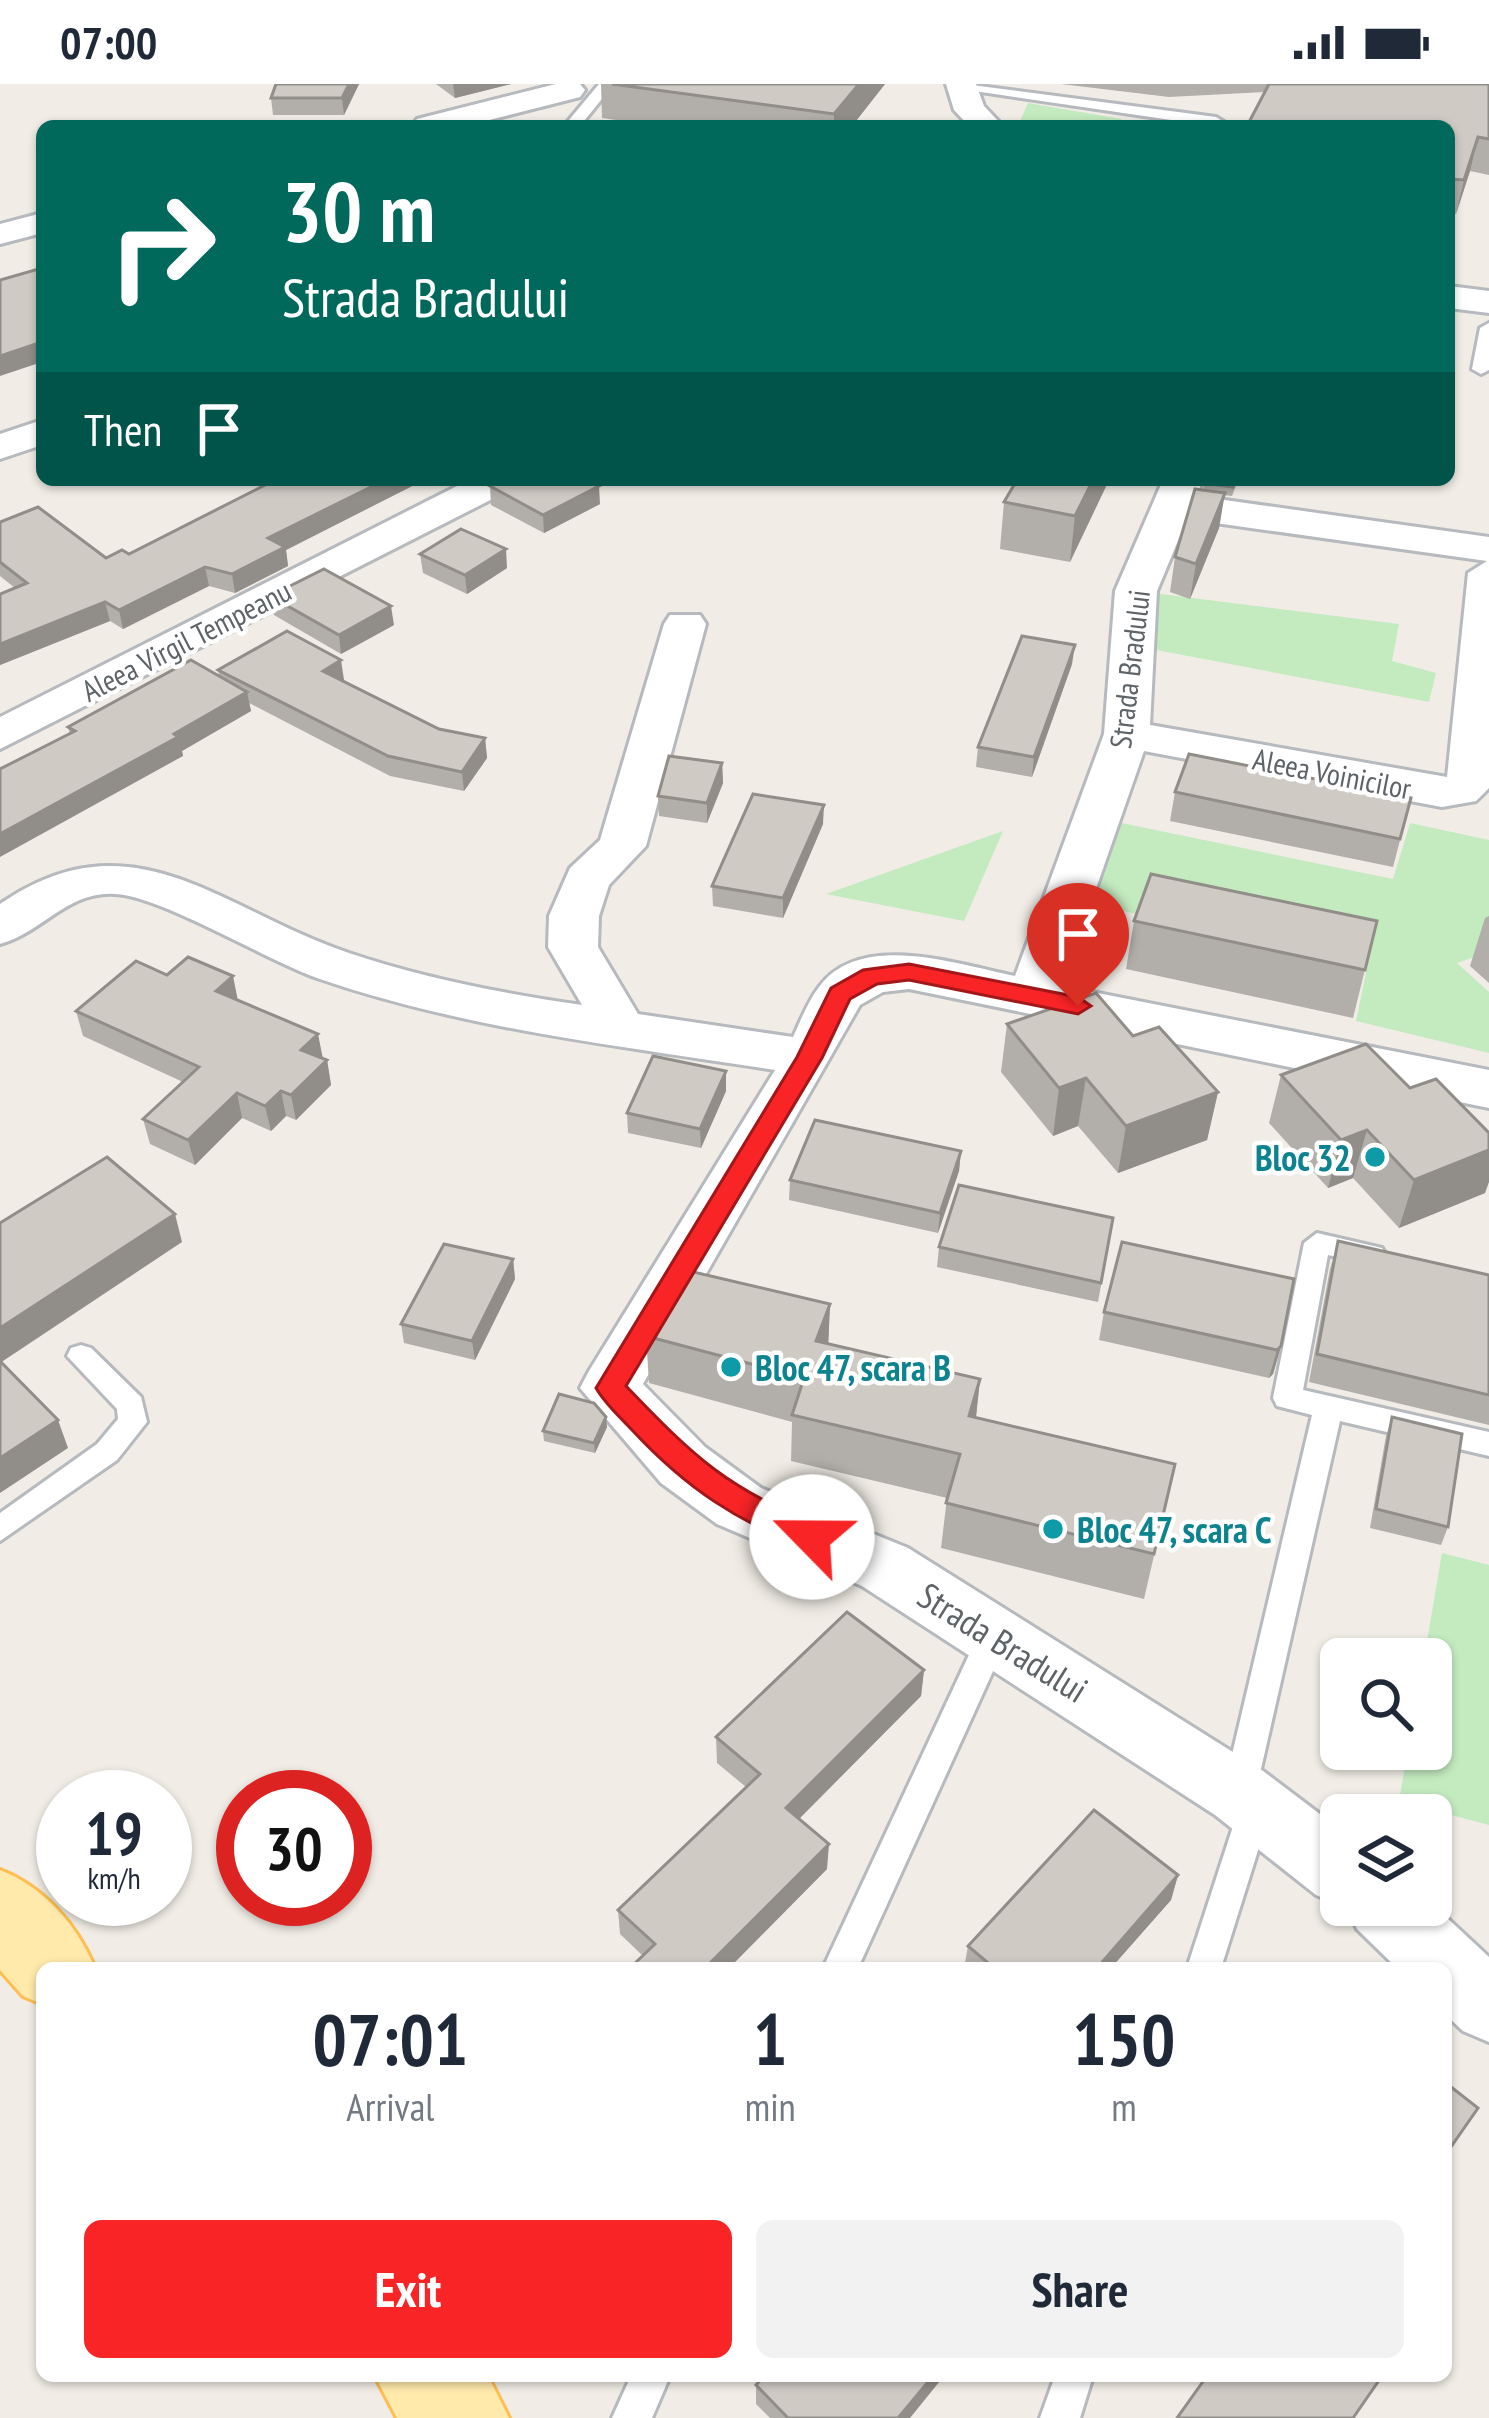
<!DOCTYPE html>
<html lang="en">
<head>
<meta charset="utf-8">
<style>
	body { margin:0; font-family:"PT Sans Narrow",sans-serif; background:#f2f2f3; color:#1f2937; height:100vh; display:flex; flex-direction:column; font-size:45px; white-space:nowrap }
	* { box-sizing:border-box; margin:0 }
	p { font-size:39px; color:#747a83 }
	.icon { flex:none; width:66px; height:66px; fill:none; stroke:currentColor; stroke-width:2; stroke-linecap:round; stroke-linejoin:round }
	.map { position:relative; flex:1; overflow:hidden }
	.sheet { position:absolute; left:36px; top:1878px; width:1416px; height:420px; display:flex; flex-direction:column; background:#fff; border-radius:18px; box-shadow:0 3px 9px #0004 }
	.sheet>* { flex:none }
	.banner { position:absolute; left:36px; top:36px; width:1419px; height:366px; border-radius:18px; box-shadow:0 3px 9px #0004; background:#00695c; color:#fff; overflow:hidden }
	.controls { position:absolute; left:1320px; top:1554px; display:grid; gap:24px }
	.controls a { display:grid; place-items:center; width:132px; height:132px; border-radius:18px; background:#fff; box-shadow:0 3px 9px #0004; font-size:60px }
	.speed { position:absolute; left:36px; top:1686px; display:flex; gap:24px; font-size:60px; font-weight:700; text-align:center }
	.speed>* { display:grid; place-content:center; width:156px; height:156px; border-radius:50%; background:#fff; box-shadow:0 3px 9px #0004; line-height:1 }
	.speed small { font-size:30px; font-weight:400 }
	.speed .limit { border:18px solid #d22; background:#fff; color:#111 }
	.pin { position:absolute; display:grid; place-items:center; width:102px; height:102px; color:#fff; margin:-123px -51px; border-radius:50% 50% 50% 0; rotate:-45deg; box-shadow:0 0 12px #0007 }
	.pin .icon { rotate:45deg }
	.me { position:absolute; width:132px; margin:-66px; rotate:293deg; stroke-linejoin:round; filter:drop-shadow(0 0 9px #0008) }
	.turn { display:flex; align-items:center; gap:42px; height:252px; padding:0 48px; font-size:54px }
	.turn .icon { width:156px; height:156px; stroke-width:2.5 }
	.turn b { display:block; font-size:84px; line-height:102px }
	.then { display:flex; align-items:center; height:114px; padding:0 48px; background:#0003; gap:24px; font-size:45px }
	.eta { display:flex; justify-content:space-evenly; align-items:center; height:204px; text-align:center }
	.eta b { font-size:72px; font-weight:800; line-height:84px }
	.primary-button { display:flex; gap:24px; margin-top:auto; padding:24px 48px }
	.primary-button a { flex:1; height:138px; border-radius:18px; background:#f92426; color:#fff; font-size:48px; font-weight:800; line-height:138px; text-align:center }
	.primary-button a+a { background:#f2f2f3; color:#1f2937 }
	.status { display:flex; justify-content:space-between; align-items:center; height:84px; padding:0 60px; background:#fff; direction:ltr }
	.status svg { height:33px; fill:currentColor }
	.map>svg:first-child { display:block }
</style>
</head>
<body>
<div class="status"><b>07:00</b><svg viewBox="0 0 49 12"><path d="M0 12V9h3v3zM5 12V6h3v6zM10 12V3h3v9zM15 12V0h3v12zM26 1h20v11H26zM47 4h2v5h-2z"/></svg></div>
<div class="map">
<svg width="1489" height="2334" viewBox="0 0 1489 2334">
	<rect width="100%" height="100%" fill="#f1ede6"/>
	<!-- green -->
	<g fill="#c4eac0">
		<polygon points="1028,19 1122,35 1118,42 1018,42"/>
		<polygon points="1145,508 1399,540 1392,577 1436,589 1429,618 1141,563"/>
		<polygon points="1107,736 1393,795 1410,739 1489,756 1489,868 1457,879 1489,908 1489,969 1356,937 1368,879 1076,817"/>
		<polygon points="1003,747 964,837 826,810"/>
		<polygon points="1442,1469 1489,1481 1489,1741 1399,1717 1408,1665 1431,1665 1431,1575 1424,1575"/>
	</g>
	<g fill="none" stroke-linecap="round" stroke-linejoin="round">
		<defs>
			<g id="lane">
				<polygon points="599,0 614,0 580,42 564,42"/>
				<polygon points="964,0 1216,33 1224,38 1212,42 954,4"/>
				<polygon points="1489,239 1489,286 1481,290 1472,285 1480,244"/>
				<polygon points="1317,1149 1382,1164 1386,1171 1372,1181 1328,1171 1303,1306 1489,1348 1489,1372 1340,1337 1256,1707 1268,1711 1272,1722 1221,1884 1187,1884 1239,1724 1227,1719 1223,1709 1312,1331 1277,1322 1273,1314 1304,1159"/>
				<polygon points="81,1261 91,1264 141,1313 147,1338 117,1376 0,1457 0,1429 97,1360 118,1335 117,1325 67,1272 71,1264"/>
				<polygon points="993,1539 1004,1543 1009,1552 858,1884 823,1884 982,1543"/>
				<polygon points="631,2292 670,2292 652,2334 612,2334"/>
				<polygon points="1055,2292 1093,2292 1080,2334 1040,2334"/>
			</g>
			<g id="street">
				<polygon points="556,0 580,0 585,6 580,13 466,42 412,42 417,35"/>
				<polygon points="946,0 976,0 984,22 1003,42 969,42 954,26"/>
				<polygon points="42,129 42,149 0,160 0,140"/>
				<polygon points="1449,202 1489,207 1489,229 1449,224"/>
				<polygon points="42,336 42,361 0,375 0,350"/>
				<polygon points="469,396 520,396 514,404 0,665 0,633"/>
				<path d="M1163,396h40l-7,16 293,41v251l-13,13 -34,6 -298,-56 -82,235 427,84v38l-580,-119 -26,3 -23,13 -217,379 62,63 56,41 147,60 355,223 78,59v75l-25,-10 -101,-80 -353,-229 -145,-62 -56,-41 -81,-95 9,-17 186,-301c-153,-24 -311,-41 -458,-92 -51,-18 -156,-82 -202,-84 -48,-3 -73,39 -115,50v-40c133,-92 221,6 349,49 74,25 156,41 233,52l-34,-58 1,-31 21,-48 30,-28 64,-216 6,-9h30l6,9 -60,222 -37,39 -10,31 -1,31 40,67 155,23c8,-17 15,-36 26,-50 42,-57 140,-22 196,-11l89,-242 11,-143zM1187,435l300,42 -19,12 -21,204 -297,-52 7,-134z"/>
				<polygon points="1431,1819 1489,1873 1489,1958 1463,1947 1446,1931 1446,1884 1397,1884 1357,1845 1346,1821"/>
			</g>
			<g id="primary">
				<path d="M0,1786c44,17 77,55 95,98h-53v36l-19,-8 -23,-26z"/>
				<polygon points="375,2292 488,2292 509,2334 397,2334"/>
			</g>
		</defs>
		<!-- lane casing -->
		<use href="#lane" stroke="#b6b9bd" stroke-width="6"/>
		<!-- street casing -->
		<use href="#street" stroke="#b6b9bd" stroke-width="6"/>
		<!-- primary casing -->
		<use href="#primary" stroke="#febe51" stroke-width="6"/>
		<!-- lane -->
		<use href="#lane" fill="#fff" fill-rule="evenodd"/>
		<!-- street -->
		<use href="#street" fill="#fff" fill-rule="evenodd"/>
		<!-- primary -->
		<use href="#primary" fill="#ffeaac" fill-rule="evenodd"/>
	</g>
	<!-- wall -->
	<g fill="#b2aea9">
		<polygon points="276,0 359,0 344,31 273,31 271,14"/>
		<polygon points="436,0 511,0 455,14"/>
		<polygon points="601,0 885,0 852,42 659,42 602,34"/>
		<polygon points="1061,0 1489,0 1489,91 1470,87 1456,130 1449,130 1449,42 1265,8 1169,13"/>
		<polygon points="250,396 424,396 286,466 288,482 235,509 209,502 123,545 110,537 0,581 0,510 15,504 0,492 0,438 106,474 129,470 261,403"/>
		<polygon points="1017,396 1109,396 1070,478 1000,465 1004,418"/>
		<polygon points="1205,396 1238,396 1232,412 1224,411 1219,444 1190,515 1170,508 1175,473 1203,406"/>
		<polygon points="1337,396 1382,396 1380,402"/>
		<polygon points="490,402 600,420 544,449 491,421"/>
		<polygon points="420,470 507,484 467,510 423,489"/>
		<polygon points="270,512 394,541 341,570 274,531"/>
		<polygon points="1072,580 1032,693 976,683 978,663"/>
		<polygon points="218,586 344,596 342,597 439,645 485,654 487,674 464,707 390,692 249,619 251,627 182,667 183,672 70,650 68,643 219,592"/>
		<polygon points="722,679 723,699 707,739 659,732 658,712"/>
		<polygon points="1175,708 1411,714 1393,783 1170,737"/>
		<polygon points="823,740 783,834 713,822 712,802"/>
		<polygon points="1489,832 1489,899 1470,882 1485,834"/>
		<polygon points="1134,837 1377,837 1353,934 1126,885"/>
		<polygon points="167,891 238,916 327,976 331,1001 296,1036 286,1032 271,1047 242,1034 195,1081 150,1060 143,1035 183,998 83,952 76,927"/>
		<polygon points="1007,940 1133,952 1218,1008 1207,1056 1118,1089 1078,1042 1053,1052 1001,988"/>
		<polygon points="1281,991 1485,1109 1399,1144 1353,1094 1328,1104 1269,1039"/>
		<polygon points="726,1007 701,1064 628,1049 627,1029"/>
		<polygon points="961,1067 959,1087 938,1149 789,1116 790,1096"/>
		<polygon points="1113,1134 1098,1218 937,1183 939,1163"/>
		<polygon points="1338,1157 1489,1191 1489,1341 1309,1298 1330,1185"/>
		<polygon points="513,1175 515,1195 475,1276 404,1259 401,1240"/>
		<polygon points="830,1220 828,1260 980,1295 976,1333 1175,1380 1144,1515 941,1464 947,1414 791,1377 792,1338 649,1299 646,1252"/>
		<polygon points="1104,1228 1281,1262 1273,1290 1269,1294 1099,1256"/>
		<polygon points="1392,1333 1448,1443 1441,1461 1370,1444 1386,1352"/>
		<polygon points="607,1343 595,1369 544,1357 543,1347"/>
		<polygon points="924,1586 921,1612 799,1735 827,1785 729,1884 630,1884 643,1872 620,1850 618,1826 746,1703 717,1679 716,1653"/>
		<polygon points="1178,1791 1171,1816 1111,1884 964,1884 968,1862"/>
		<polygon points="756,2301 910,2334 770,2334 756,2320"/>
	</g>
	<!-- shaded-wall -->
	<g fill="#918d89">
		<polygon points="349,0 359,0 344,31 342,14"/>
		<polygon points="453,0 511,0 455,14"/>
		<polygon points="859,0 885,0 852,42 834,42 834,30"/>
		<polygon points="1478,53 1470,87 1456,130 1464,96"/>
		<polygon points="42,258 42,278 0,292 0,272"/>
		<polygon points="385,396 424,396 286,466 288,482 235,509 232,490 268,454"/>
		<polygon points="1093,396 1109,396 1070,478 1075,432"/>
		<polygon points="599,402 600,420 544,449 543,431"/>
		<polygon points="1225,409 1219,444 1190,515 1196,480"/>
		<polygon points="506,465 507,484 467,510 465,491"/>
		<polygon points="205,483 209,502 123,545 119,526"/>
		<polygon points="105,518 110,537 0,581 0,560"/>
		<polygon points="391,522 394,541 341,570 339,551"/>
		<polygon points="1075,561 1072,580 1032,693 1034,673"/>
		<polygon points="341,576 344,596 326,606 323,587"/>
		<polygon points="247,608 251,627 182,667 183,672 0,773 0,750"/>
		<polygon points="485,654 487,674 464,707 462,688"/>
		<polygon points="722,679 723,699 707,739 707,719"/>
		<polygon points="824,721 823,740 783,834 783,814"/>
		<polygon points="233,892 238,917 216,907"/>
		<polygon points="318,950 323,975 301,966"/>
		<polygon points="327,976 331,1001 296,1036 291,1011"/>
		<polygon points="726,987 726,1007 701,1064 700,1045"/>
		<polygon points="1086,994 1078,1042 1053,1052 1059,1004"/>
		<polygon points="281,1007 286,1032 271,1047 265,1022"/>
		<polygon points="1218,1008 1207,1056 1118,1089 1126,1042"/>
		<polygon points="237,1009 242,1034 195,1081 188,1056"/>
		<polygon points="1367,1046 1353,1094 1328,1104 1341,1056"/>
		<polygon points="1489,1066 1489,1098 1485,1109 1399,1144 1414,1096"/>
		<polygon points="961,1067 959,1087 938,1149 940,1129"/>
		<polygon points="175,1130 182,1158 0,1279 0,1244"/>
		<polygon points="513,1175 515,1195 475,1276 472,1257"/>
		<polygon points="830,1220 828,1267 816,1257"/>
		<polygon points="1281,1262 1273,1290 1269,1294 1277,1266"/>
		<polygon points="980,1295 975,1342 969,1332"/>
		<polygon points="606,1333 607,1343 595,1369 594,1359"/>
		<polygon points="58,1336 68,1364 0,1409 0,1374"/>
		<polygon points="924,1586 921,1612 785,1749 786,1724"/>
		<polygon points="829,1760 827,1785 729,1884 705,1884"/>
		<polygon points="1178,1791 1171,1816 1111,1884 1097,1884"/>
		<polygon points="933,2292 944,2292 910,2334 898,2334"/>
	</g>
	<!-- building -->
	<g fill="#cfcac4" stroke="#918d89" stroke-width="3">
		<polygon points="276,0 349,0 342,14 271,14"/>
		<polygon points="612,0 859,0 834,30"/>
		<polygon points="1269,0 1489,0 1489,55 1478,53 1464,96 1449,95 1449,42 1247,42"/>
		<polygon points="42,184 42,258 0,272 0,196"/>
		<polygon points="275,396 385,396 268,454 285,463 232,490 205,483 119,526 105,518 0,560 0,510 27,499 0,478 0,438 38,423 106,474 122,466 129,470"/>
		<polygon points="501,396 588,396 599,402 543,431 490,402"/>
		<polygon points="1017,396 1093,396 1075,432 1004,418"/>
		<polygon points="1205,396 1236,396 1233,403 1204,399"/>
		<polygon points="1195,405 1225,409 1196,480 1175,473"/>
		<polygon points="461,445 506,465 465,491 420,470"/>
		<polygon points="324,485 391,522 339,551 270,512"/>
		<polygon points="287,547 341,576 323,587 439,645 485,654 462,688 388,672 218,586"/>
		<polygon points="1022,552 1075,561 1034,673 978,663"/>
		<polygon points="191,576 247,608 174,650 178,653 0,750 0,685 75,647 68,643"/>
		<polygon points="1189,670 1411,714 1400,755 1175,708"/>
		<polygon points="669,672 722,679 707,719 658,712"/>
		<polygon points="753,710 824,721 783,814 712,802"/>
		<polygon points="1151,790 1377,837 1365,886 1134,837"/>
		<polygon points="188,873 233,892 216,907 318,950 301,966 327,976 291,1011 281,1007 265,1022 237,1009 188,1056 143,1035 199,983 76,927 136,877 167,891"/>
		<polygon points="1096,909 1133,952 1159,943 1218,1008 1126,1042 1086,994 1059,1004 1007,940"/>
		<polygon points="1366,960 1410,1004 1436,995 1489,1049 1489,1066 1414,1096 1367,1046 1341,1056 1281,991"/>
		<polygon points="653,972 726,987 700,1045 627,1029"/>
		<polygon points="815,1036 961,1067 940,1129 790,1096"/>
		<polygon points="107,1073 175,1130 0,1244 0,1139"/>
		<polygon points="959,1101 1113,1134 1101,1199 939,1163"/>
		<polygon points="1338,1157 1489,1191 1489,1311 1317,1270"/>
		<polygon points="1122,1158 1294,1195 1281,1262 1277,1266 1104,1228"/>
		<polygon points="444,1160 513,1175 472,1257 401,1240"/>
		<polygon points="685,1186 830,1220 816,1257 980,1295 969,1332 1175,1380 1154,1470 946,1419 960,1370 792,1331 804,1294 646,1252"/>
		<polygon points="0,1277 58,1336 0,1374"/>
		<polygon points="559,1310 594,1319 606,1333 594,1359 543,1347"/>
		<polygon points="1392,1333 1462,1350 1448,1443 1376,1425"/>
		<polygon points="847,1528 924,1586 786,1724 829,1760 705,1884 630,1884 655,1860 618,1826 760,1690 716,1653"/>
		<polygon points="1094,1726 1178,1791 1097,1884 994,1884 968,1862"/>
		<polygon points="1446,1999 1478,2024 1446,2070"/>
		<polygon points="764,2292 933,2292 898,2334 788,2334 756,2301"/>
		<polygon points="1207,2292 1382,2292 1353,2334 1177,2334"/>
	</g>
	<!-- route -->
	<path fill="#f92426" stroke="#a21719" stroke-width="3" d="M909,880l169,33 13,9 -13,8 -169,-34 -32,4 -27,15 -28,59 -196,328c71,74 101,102 197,142l4,9 -15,12c-73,-25 -127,-62 -179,-118 -13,-14 -28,-27 -37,-43l201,-331 34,-69 32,-18z"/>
	<!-- markers -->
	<g fill="#0f9aa8" stroke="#fff" stroke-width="4.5">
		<circle cx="1375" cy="1073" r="12"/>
		<circle cx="731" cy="1283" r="12"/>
		<circle cx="1053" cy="1445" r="12"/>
	</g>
	<g text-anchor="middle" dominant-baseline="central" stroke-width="9" stroke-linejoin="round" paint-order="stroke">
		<!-- far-street labels -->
		<g font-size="30" fill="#5d6367" stroke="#fff">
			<text transform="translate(186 556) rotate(-27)">Aleea Virgil Tempeanu</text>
			<text transform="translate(1129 585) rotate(-83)">Strada Bradului</text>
			<text transform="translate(1332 689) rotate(11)">Aleea Voinicilor</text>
		</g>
		<!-- culture labels -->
		<g font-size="36" font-weight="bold" fill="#0d838f" stroke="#fff" text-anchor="start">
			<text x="1351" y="1073" text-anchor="end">Bloc 32</text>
			<text x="755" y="1283">Bloc 47, scara B</text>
			<text x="1077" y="1445">Bloc 47, scara C</text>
		</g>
		<!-- street labels -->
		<g font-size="36" fill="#5d6367" stroke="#fff">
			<text transform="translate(1003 1558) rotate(32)">Strada Bradului</text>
		</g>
	</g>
</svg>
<div class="controls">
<a><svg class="icon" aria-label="search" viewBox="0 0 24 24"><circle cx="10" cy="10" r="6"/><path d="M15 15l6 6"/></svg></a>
<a><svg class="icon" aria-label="layers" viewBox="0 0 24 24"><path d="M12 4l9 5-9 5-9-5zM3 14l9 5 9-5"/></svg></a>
</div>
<div class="speed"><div>19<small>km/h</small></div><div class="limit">30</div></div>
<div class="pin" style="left:1078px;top:922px;background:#d93025"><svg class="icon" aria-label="arrive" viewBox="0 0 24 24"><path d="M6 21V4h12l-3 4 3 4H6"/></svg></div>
<svg class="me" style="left:812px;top:1453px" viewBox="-20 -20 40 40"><circle r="19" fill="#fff"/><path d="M0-13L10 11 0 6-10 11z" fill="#f92426"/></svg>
<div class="banner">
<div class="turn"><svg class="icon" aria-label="right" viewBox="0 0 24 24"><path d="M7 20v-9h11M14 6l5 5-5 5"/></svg><div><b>30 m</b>Strada Bradului</div></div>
<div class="then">Then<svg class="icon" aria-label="arrive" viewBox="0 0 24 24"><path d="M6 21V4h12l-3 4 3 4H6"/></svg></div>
</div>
<section class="sheet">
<div class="eta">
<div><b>07:01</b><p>Arrival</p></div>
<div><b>1</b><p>min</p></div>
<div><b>150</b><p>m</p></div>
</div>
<div class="primary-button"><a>Exit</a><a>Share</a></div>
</section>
</div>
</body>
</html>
